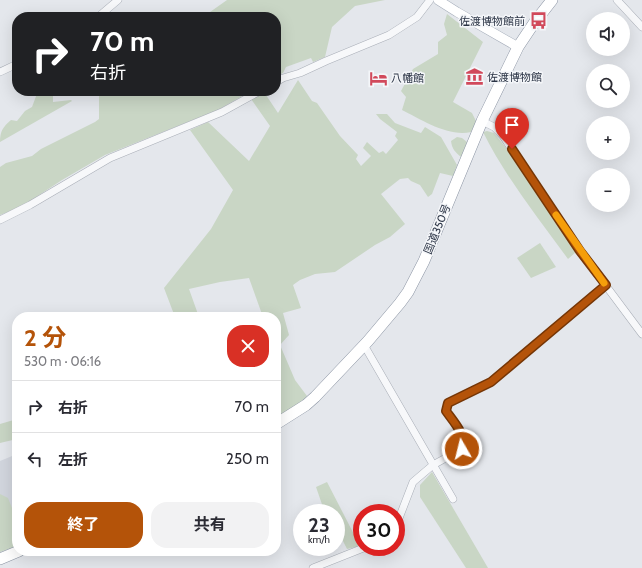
<!DOCTYPE html>
<html lang="ja">
<head>
<meta charset="utf-8">
<style>
	body { margin:0; font-family:Cabin,"Noto Sans JP",sans-serif; background:#f2f2f3; color:#2b2b33; height:100vh; display:flex; flex-direction:column; font-size:15px; white-space:nowrap }
	* { box-sizing:border-box; margin:0 }
	p { font-size:13px; color:#7c7c81 }
	.icon { flex:none; width:22px; height:22px; fill:none; stroke:currentColor; stroke-width:2; stroke-linecap:round; stroke-linejoin:round }
	.map { position:relative; flex:1; overflow:hidden }
	.panel { position:absolute; left:12px; top:312px; width:269px; height:244px; display:flex; flex-direction:column; background:#fff; border-radius:16px; box-shadow:0 4px 16px #0002 }
	.panel>* { flex:none }
	.hud { position:absolute; left:12px; top:12px; width:269px; height:84px; border-radius:16px; box-shadow:0 4px 16px #0002; background:#202124; color:#fff; overflow:hidden }
	.fabs { position:absolute; left:586px; top:12px; display:grid; gap:8px }
	.fabs a { display:grid; place-items:center; width:44px; height:44px; border-radius:50%; background:#fff; box-shadow:0 4px 16px #0002; font-size:20px }
	.speed { position:absolute; left:293px; top:504px; display:flex; gap:8px; font-size:20px; font-weight:700; text-align:center }
	.speed>* { display:grid; place-content:center; width:52px; height:52px; border-radius:50%; background:#fff; box-shadow:0 4px 16px #0002; line-height:1 }
	.speed small { font-size:10px; font-weight:400 }
	.speed .limit { border:6px solid #d22; background:#fff; color:#111 }
	.pin { position:absolute; display:grid; place-items:center; width:34px; height:34px; color:#fff; margin:-41px -17px; border-radius:50% 50% 50% 0; rotate:-45deg; box-shadow:0 0 4px #0007 }
	.pin .icon { rotate:45deg }
	.me { position:absolute; width:44px; margin:-22px; rotate:352deg; stroke-linejoin:round; filter:drop-shadow(0 0 3px #0008) }
	.turn { display:flex; align-items:center; gap:14px; height:84px; padding:0 12px; font-size:18px }
	.turn .icon { width:52px; height:52px; stroke-width:2.5 }
	.turn b { display:block; font-size:28px; line-height:34px }
	.round { display:grid; place-items:center; flex:none; width:42px; height:42px; border-radius:16px; background:#f2f2f3 }
	.headline { display:flex; align-items:center; justify-content:space-between; height:68px; padding:0 12px }
	h1 { font-size:24px; font-weight:700; line-height:30px; color:#b45309 }
	.button { display:flex; gap:8px; margin-top:auto; padding:8px 12px }
	.button a { flex:1; height:46px; border-radius:16px; background:#b45309; color:#fff; font-size:16px; font-weight:700; line-height:46px; text-align:center }
	.button a+a { background:#f2f2f3; color:#2b2b33 }
	ul { padding:0; list-style:none }
	li { display:flex; align-items:center; gap:12px; height:52px; padding:0 12px; border-top:1px solid #e1e1e2 }
	li div { flex:1 }
	li b { display:block; font-size:15px }
	li em { font-style:normal }
	.map>svg:first-child { display:block }
</style>
</head>
<body>
<div class="map">
<svg width="642" height="568" viewBox="0 0 642 568">
	<rect width="100%" height="100%" fill="#e4e7ec"/>
	<!-- built -->
	<polygon fill="#d2d6de" points="17,454 17,547 0,553 0,461"/>
	<!-- green -->
	<g fill="#c9d6c5">
		<polygon points="227,0 385,0 355,6 332,27 325,57 313,62 311,58 286,67 283,73 276,77 276,17 203,17"/>
		<path d="M447,14l36,28 -30,60 19,11 4,8 -5,11c-23,5 -49,-12 -69,-22l4,-13 -5,-6 12,-22 25,-15v-12l9,-7 -3,-11z"/>
		<polygon points="298,80 312,101 317,103 340,136 358,155 356,159 361,166 371,156 363,148 367,142 379,153 383,151 386,154 398,140 395,136 397,132 380,119 376,114 387,114 395,123 421,133 425,127 441,137 457,165 453,176 440,173 432,194 428,197 420,185 411,181 408,178 400,179 381,194 405,224 390,237 375,245 335,272 315,274 300,280 293,285 301,308 283,313 289,335 280,345 295,380 307,396 295,407 278,418 276,414 276,317 263,317 249,278 220,282 189,289 199,317 175,317 164,288 211,229 233,190 190,130 208,122 249,161 270,126 251,99 264,92 278,113"/>
		<path d="M38,91h15v11l18,-2 1,1 -72,41c0,-11 3,-15 11,-22l6,1 8,-10 7,-4z"/>
		<polygon points="99,91 251,91 218,110 105,155 62,180 21,207 0,215 0,167 6,163 32,156 41,149 95,122 99,119"/>
		<path d="M487,131l7,2 12,15 70,104 -8,7c-30,-41 -62,-81 -85,-127z"/>
		<path d="M457,137l5,1 5,4 -6,15c-6,-5 -9,-8 -10,-16z"/>
		<polygon points="540,243 556,267 531,278 517,258"/>
		<polygon points="17,419 17,439 0,443 0,424"/>
		<polygon points="432,472 488,568 466,568 420,497 420,485"/>
		<polygon points="327,482 360,546 347,549 336,527 336,513 325,513 316,487"/>
		<polygon points="0,494 8,498 14,513 17,515 17,546 0,552"/>
	</g>
	<g fill="none" stroke-linecap="round" stroke-linejoin="round">
		<defs>
			<g id="minor">
				<polyline points="617,0 642,27"/>
				<polyline points="98,17 118,0"/>
				<polyline points="0,72 17,64"/>
				<polyline points="276,82 283,78 300,73 326,61 389,35 417,17 430,0"/>
				<polyline points="482,121 494,127 503,136 580,251 642,334"/>
				<polyline points="0,220 30,205 110,158 222,112 260,91"/>
				<polyline points="364,345 453,499"/>
				<path d="M396,526l17,-44 20,-17 29,-16c6,-12 -9,-28 -16,-38l2,-8 43,-21 115,-97"/>
				<polyline points="313,568 366,547"/>
			</g>
			<polyline id="major" points="438,0 457,12 518,47"/>
			<g id="highway">
				<polyline points="276,424 306,405 315,397 368,341 400,303 408,292 424,261 482,121 518,47 534,23 552,0"/>
				<polyline points="0,559 19,551"/>
			</g>
		</defs>
		<!-- minor casing -->
		<use href="#minor" stroke="#a9aeb7" stroke-width="8"/>
		<!-- major casing -->
		<use href="#major" stroke="#a3abb8" stroke-width="10"/>
		<!-- highway casing -->
		<use href="#highway" stroke="#8b94a3" stroke-width="12"/>
		<!-- minor -->
		<use href="#minor" stroke="#f7f8fa" stroke-width="7"/>
		<!-- major -->
		<use href="#major" stroke="#fff" stroke-width="9"/>
		<!-- highway -->
		<use href="#highway" stroke="#fff" stroke-width="11"/>
	</g>
	<g fill="none" stroke-linecap="round" stroke-linejoin="round">
		<defs>
			<path id="route" d="M462,449c6,-12 -9,-28 -16,-38l2,-8 43,-21 115,-97 -26,-34 -68,-102"/>
		</defs>
		<!-- route casing -->
		<use href="#route" stroke="#753606" stroke-width="10"/>
		<!-- route -->
		<use href="#route" stroke="#b45309" stroke-width="7"/>
		<!-- slow -->
		<polyline stroke="#f59e0b" stroke-width="7" points="556,215 604,283"/>
	</g>
	<!-- icons -->
	<defs>
		<symbol id="bus-bare" viewBox="-9 -9 18 18"><path d="M-5-6H5V4H4V6H2V4H-2V6H-4V4H-5ZM-3.5-4V0h7V-4ZM-3.5 1.2v1.5H-2V1.2ZM2 1.2v1.5H3.5V1.2Z" fill="#d1495b" stroke="#f4f6f9" stroke-width="2.5" paint-order="stroke"/></symbol>
		<symbol id="museum-bare" viewBox="-9 -9 18 18"><path d="M0-6L6-3V-2H-6V-3ZM-5-1h2V3h-2ZM-1-1h2V3h-2ZM3-1h2V3H3ZM-6 4H6V6H-6Z" fill="#d1495b" stroke="#f4f6f9" stroke-width="2.5" paint-order="stroke"/></symbol>
		<symbol id="hotel-bare" viewBox="-9 -9 18 18"><path d="M-6-4.5h1.5V1H6V5H4.5V3h-9V5H-6ZM-4 0a1.8 1.8 0 1 1 3.6 0ZM.5 0V-2.5h3Q6-2.5 6 0Z" fill="#d1495b" stroke="#f4f6f9" stroke-width="2.5" paint-order="stroke"/></symbol>
	</defs>
	<g fill-rule="evenodd">
		<use href="#bus-bare" x="526" y="8" width="25" height="25"/>
		<use href="#museum-bare" x="462" y="64" width="25" height="25"/>
		<use href="#hotel-bare" x="366" y="66" width="25" height="25"/>
	</g>
	<g text-anchor="middle" dominant-baseline="central" stroke-width="3" stroke-linejoin="round" paint-order="stroke">
		<!-- poi labels -->
		<g font-size="11" fill="#2b3445" stroke="#f4f6f9" text-anchor="start">
			<text x="525" y="21" text-anchor="end">佐渡博物館前</text>
			<text x="487" y="77">佐渡博物館</text>
			<text x="391" y="78">八幡館</text>
		</g>
		<!-- street labels -->
		<g font-size="11" fill="#2b3445" stroke="#f4f6f9">
			<text transform="translate(437 229) rotate(-68)">国道350号</text>
		</g>
	</g>
</svg>
<div class="fabs">
<a><svg class="icon" aria-label="sound" viewBox="0 0 24 24"><path d="M4 9h4l5-4v14l-5-4H4zM17 9q2 3 0 6"/></svg></a>
<a><svg class="icon" aria-label="search" viewBox="0 0 24 24"><circle cx="10" cy="10" r="6"/><path d="M15 15l6 6"/></svg></a>
<a>+</a>
<a>−</a>
</div>
<div class="speed"><div>23<small>km/h</small></div><div class="limit">30</div></div>
<div class="pin" style="left:512px;top:149px;background:#d93025"><svg class="icon" aria-label="arrive" viewBox="0 0 24 24"><path d="M6 21V4h12l-3 4 3 4H6"/></svg></div>
<svg class="me" style="left:462px;top:449px" viewBox="-20 -20 40 40"><circle r="17" fill="#b45309" stroke="#fff" stroke-width="3"/><path d="M0-11L8 9 0 5-8 9z" fill="#fff"/></svg>
<div class="hud">
<div class="turn"><svg class="icon" aria-label="right" viewBox="0 0 24 24"><path d="M7 20v-9h11M14 6l5 5-5 5"/></svg><div><b>70 m</b>右折</div></div>
</div>
<section class="panel">
<div class="headline"><div><h1>2 分</h1><p>530 m · 06:16</p></div><a class="round" style="background:#d93025;color:#fff"><svg class="icon" aria-label="close" viewBox="0 0 24 24"><path d="M6 6l12 12M18 6L6 18"/></svg></a></div>
<ul>
<li><svg class="icon" aria-label="right" viewBox="0 0 24 24"><path d="M7 20v-9h11M14 6l5 5-5 5"/></svg><div><b>右折</b></div><em>70 m</em></li>
<li><svg class="icon" aria-label="left" viewBox="0 0 24 24"><path d="M17 20v-9H6M10 6l-5 5 5 5"/></svg><div><b>左折</b></div><em>250 m</em></li>
</ul>
<div class="button"><a>終了</a><a>共有</a></div>
</section>
</div>
</body>
</html>
